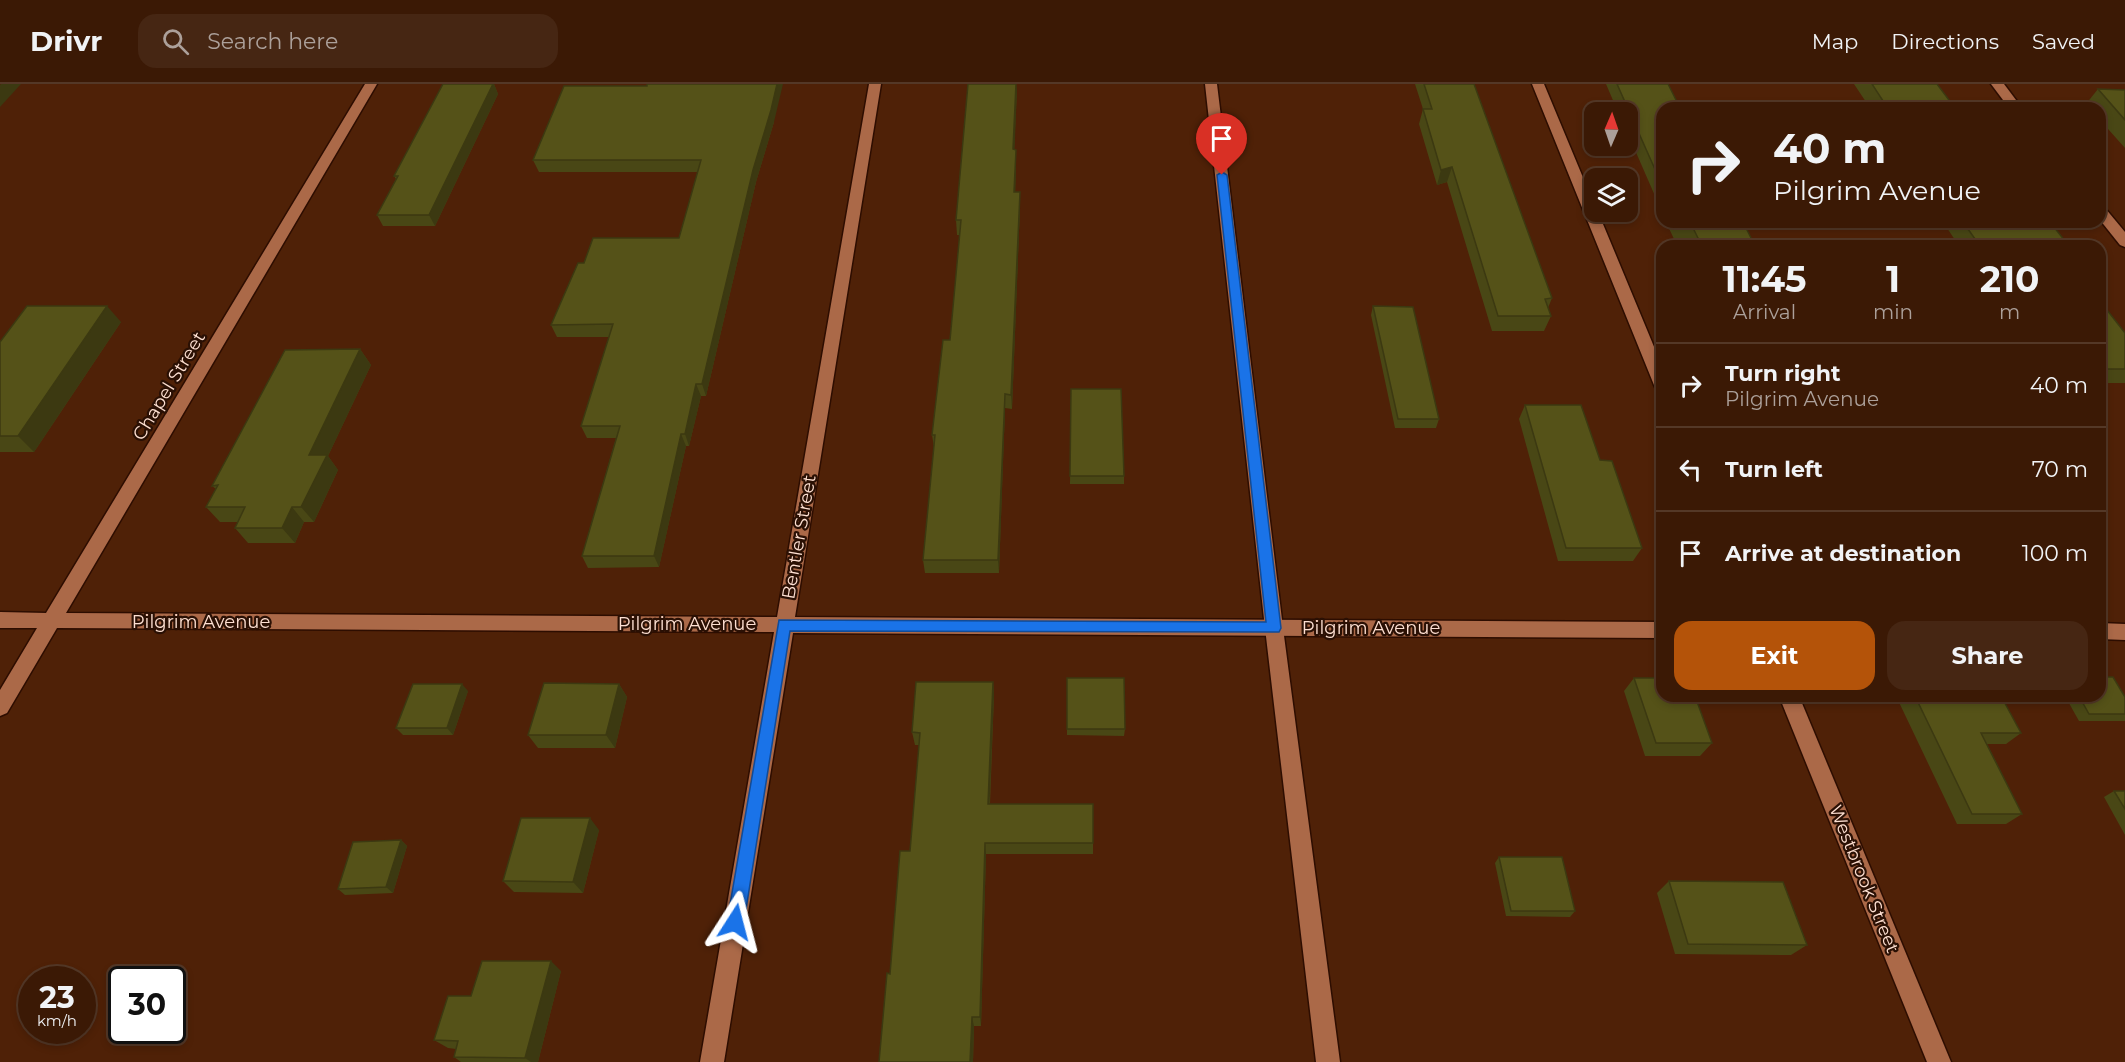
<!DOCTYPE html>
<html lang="en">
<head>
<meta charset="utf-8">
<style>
	body { margin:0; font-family:Montserrat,sans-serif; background:#462613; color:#f1f3f6; height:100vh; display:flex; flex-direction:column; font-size:22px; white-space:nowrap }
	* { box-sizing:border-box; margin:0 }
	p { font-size:20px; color:#aca09a }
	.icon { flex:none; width:33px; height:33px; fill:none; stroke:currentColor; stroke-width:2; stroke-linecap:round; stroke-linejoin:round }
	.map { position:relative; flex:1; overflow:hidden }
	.sheet { position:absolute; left:1656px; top:156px; width:450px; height:462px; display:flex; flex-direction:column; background:#3b1905; border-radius:18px; box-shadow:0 3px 9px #0003,0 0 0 2px #543827 }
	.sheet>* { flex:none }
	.hud { position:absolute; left:1656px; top:18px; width:450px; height:126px; border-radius:18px; box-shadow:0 3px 9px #0003,0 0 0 2px #543827; background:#3b1905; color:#f1f3f6; overflow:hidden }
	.needle { width:39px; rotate:2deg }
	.buttons { position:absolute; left:1584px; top:18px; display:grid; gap:12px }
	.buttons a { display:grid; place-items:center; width:54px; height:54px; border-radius:12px; background:#3b1905; box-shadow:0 3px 9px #0003,0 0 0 2px #543827; font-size:30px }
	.speed { position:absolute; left:18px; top:882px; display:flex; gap:12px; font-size:30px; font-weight:700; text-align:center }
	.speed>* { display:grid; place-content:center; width:78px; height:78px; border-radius:50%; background:#3b1905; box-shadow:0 3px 9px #0003,0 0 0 2px #543827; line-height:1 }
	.speed small { font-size:15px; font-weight:400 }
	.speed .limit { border:3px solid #111; border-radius:9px; background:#fff; color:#111 }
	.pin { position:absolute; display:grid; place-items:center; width:51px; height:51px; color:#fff; margin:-62px -26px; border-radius:50% 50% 50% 0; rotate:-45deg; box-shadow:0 0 6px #0007 }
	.pin .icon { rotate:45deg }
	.me { position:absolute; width:66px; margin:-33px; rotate:9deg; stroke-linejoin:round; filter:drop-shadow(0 0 4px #0008) }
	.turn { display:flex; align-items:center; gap:21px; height:126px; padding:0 18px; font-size:27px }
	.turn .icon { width:78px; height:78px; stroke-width:2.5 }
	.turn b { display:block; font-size:42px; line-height:51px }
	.eta { display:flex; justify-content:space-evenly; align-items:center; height:102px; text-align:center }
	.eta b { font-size:36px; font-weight:700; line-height:42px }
	.cta { display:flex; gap:12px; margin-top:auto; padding:12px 18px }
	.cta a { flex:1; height:69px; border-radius:18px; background:#b45309; color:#fff; font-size:24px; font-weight:700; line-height:69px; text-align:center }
	.cta a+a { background:#462613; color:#f1f3f6 }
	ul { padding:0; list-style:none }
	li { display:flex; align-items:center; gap:18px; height:84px; padding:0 18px; border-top:2px solid #543827 }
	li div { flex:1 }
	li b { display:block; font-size:22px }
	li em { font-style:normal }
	header { display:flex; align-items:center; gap:36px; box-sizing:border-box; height:84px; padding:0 30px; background:#3b1905; border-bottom:2px solid #543827 }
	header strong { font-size:28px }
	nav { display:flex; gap:33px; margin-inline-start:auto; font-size:21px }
	.search { width:420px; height:54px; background:#462613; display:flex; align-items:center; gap:15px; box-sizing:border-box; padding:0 21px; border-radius:18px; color:#aca09a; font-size:22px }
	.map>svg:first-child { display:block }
</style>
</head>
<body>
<header>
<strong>Drivr</strong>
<div class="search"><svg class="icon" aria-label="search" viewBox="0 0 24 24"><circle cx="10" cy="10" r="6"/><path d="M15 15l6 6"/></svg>Search here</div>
<nav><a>Map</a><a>Directions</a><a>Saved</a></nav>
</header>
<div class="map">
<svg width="2125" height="978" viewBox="0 0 2125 978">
	<rect width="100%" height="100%" fill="#4f2107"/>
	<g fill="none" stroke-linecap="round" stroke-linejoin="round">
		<defs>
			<polygon id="lane" points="1205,0 1217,0 1283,544 1340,978 1316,978 1265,544"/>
			<g id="street">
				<polygon points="365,0 377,0 66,529 777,533 869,0 881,0 795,533 1662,538 1662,554 793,549 724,978 700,978 774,548 57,544 7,629 0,632 0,606 37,544 0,544 0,528 46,529"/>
				<polygon points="1532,0 1544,0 1594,120 1594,128 1598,128 1662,282 1662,307 1656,305 1654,301"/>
				<polygon points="1991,0 2004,0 2022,24 2009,24"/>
				<polygon points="2100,123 2105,124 2125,148 2125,163 2120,161 2100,136"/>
				<polygon points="2100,539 2125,540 2125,556 2100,555"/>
				<polygon points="1779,612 1799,612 1951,978 1927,978"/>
			</g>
		</defs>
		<!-- lane casing -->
		<use href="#lane" stroke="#2d0d00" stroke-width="3"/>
		<!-- street casing -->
		<use href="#street" stroke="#2d0d00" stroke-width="3"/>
		<!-- lane -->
		<use href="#lane" fill="#ab6948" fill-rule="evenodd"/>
		<!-- street -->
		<use href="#street" fill="#ab6948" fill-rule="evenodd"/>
	</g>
	<!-- wall -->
	<g fill="#494715">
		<polygon points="443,0 494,0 498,10 435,142 383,142 377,131 396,95 394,92"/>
		<polygon points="1415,0 1474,0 1552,214 1548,224 1551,232 1544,247 1492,247 1447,98 1437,101 1419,40 1423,25"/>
		<polygon points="1606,0 1668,0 1662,24 1662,128 1628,50 1628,28 1618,28"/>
		<polygon points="1854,0 1937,0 1955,24 1870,24"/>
		<polygon points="647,2 774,38 756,98 706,312 701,312 689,362 686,362 659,483 588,484 582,472 616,354 587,354 581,342 609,253 557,253 551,241 584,179 679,154 698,88 539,88 533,76"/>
		<polygon points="2098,5 2125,6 2125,64 2100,36 2100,24 2090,24 2086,20"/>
		<polygon points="1017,6 1014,65 1016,80 1015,108 1020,108 1020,123 1012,325 1005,324 999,489 925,489 923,476 934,363 932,351 950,256 960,151 957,151 956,136"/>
		<polygon points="1666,138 1743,138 1755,162 1689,162 1686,155 1674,155"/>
		<polygon points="1943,138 2050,138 2069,162 1959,162"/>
		<polygon points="2100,217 2125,249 2125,299 2100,299"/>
		<polygon points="1373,222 1439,335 1436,344 1395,344 1371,231"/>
		<polygon points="121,238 34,368 0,368 0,258"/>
		<polygon points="360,265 371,281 328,372 338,386 314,438 304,438 295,459 248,459 235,444 238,438 220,438 206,423 216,405 212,402"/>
		<polygon points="1071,305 1124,392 1124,400 1070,400"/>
		<polygon points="1525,321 1600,376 1642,464 1633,477 1558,477 1519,335"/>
		<polygon points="1067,594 1125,645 1124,652 1067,651"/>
		<polygon points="1634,594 1712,659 1700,672 1645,672 1624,607"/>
		<polygon points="993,598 994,611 990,720 1093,759 1093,770 986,770 981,942 974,942 973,978 879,978 890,890 910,767 919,661 915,661 912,648"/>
		<polygon points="619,600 627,613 615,664 538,664 528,651"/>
		<polygon points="468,607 453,651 403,651 396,644"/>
		<polygon points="1896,612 2001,612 2021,649 2006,660 1987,660 2022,730 2006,740 1957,740"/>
		<polygon points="2065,612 2100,612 2125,613 2125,637 2079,637"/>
		<polygon points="2114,707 2125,707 2125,751 2104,713"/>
		<polygon points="599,746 583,809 514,808 503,797"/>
		<polygon points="401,756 407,762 393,809 345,811 338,805"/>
		<polygon points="1499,773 1575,827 1570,833 1506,832 1495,779"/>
		<polygon points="1669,797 1807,861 1791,871 1675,870 1657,809"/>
		<polygon points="561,887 538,978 461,978 454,973 456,965 448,964 434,956 471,912"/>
	</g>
	<!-- shaded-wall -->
	<g fill="#3c3911">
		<polygon points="1,0 21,0 0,23 0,1"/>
		<polygon points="493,0 494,0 498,10 435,142 429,131"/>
		<polygon points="777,0 783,0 774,38 756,98 706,312 702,300 753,86"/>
		<polygon points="1016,0 1017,6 1014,80 1013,65"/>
		<polygon points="1016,66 1016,80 1015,123 1014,108"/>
		<polygon points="1452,83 1447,98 1437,101 1441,86"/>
		<polygon points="1020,108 1020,123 1012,325 1011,311"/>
		<polygon points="107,222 121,238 34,368 18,352"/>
		<polygon points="360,265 371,281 328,372 338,386 314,438 301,423 309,371"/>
		<polygon points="696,300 701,312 689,362 685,350"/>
		<polygon points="1005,310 1005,324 999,489 998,476"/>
		<polygon points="681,350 686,362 659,483 654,472"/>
		<polygon points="292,423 304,438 295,459 282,444"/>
		<polygon points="993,598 994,611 989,731 988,720"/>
		<polygon points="462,600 468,607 453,651 447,644"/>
		<polygon points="619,600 627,613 615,664 606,651"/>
		<polygon points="590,734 599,746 583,809 573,798"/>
		<polygon points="401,756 407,762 393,809 386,803"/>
		<polygon points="985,759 986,770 981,942 980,933"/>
		<polygon points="551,877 561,887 538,978 531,978 525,974"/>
		<polygon points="972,933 974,942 973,978 970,978"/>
	</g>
	<!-- building -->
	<g fill="#555218" stroke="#3c3911" stroke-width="1.5">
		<polygon points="443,0 493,0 429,131 377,131 398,92 394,92"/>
		<polygon points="647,0 777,0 771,26 753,86 702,300 696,300 685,350 681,350 654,472 582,472 620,342 581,342 613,240 551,241 578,179 584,179 593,154 679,154 701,76 533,76 564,2 647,2"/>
		<polygon points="968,0 1016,0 1013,65 1016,66 1014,108 1020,108 1011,311 1005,310 998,476 923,476 935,351 932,351 943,256 950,256 961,136 956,136"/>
		<polygon points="1424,0 1474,0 1552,214 1545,215 1551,232 1498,232 1452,83 1441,86 1423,25 1432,25"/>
		<polygon points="1617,0 1668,0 1680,24 1662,24 1662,101"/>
		<polygon points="1872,0 1937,0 1955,24 1893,24 1890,20 1885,20"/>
		<polygon points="2098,5 2125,6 2125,36"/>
		<polygon points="1678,138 1743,138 1755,162 1702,162 1692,142 1680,142"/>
		<polygon points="1963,138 2050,138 2069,162 1980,162"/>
		<polygon points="2100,217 2125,249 2125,285 2103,285 2100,282"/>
		<polygon points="27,222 107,222 18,352 0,352 0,258"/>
		<polygon points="1373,222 1413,223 1439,335 1398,335"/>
		<polygon points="360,265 309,371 327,371 301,423 292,423 282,444 235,444 245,423 206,423 218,401 212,402 285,266"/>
		<polygon points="1071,305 1121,305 1124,392 1070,392"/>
		<polygon points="1525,321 1581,321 1600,376 1612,377 1642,464 1566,464"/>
		<polygon points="2100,593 2113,593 2125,613 2125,630 2089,630 2079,612 2100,612"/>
		<polygon points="1067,594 1124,594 1125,645 1067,645"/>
		<polygon points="1634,594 1662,594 1662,612 1695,612 1712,659 1656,659"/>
		<polygon points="916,598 993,598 988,720 1093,720 1093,759 985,759 980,933 972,933 970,978 879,978 887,889 890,890 900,767 910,767 920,649 912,648"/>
		<polygon points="544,599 619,600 606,651 528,651"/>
		<polygon points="413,600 462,600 447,644 396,644"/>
		<polygon points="1915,612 2001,612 2021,649 1981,649 2022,730 1972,730"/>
		<polygon points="2114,707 2125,707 2125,725"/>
		<polygon points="521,734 590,734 573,798 503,797"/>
		<polygon points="401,756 386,803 338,805 353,758"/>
		<polygon points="1499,773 1562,773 1575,827 1511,827"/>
		<polygon points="1669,797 1783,798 1807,861 1688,860"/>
		<polygon points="482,877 551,877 525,974 454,973 458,957 434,956 448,912 471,912"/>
	</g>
	<!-- route -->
	<polygon fill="#1a73e8" stroke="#114b97" stroke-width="1.5" points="1222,88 1227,91 1281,544 1279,548 790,547 744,838 741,844 735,846 729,844 727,838 779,536 1266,538 1217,91"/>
	<g text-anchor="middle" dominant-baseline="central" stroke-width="4.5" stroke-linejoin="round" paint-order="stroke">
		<!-- street labels -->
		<g font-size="18" fill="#fee0d2" stroke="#2a1004">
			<text transform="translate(169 302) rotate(-59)">Chapel Street</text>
			<text transform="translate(799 453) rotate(-80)">Bentler Street</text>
			<text x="201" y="538">Pilgrim Avenue</text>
			<text x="687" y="540">Pilgrim Avenue</text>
			<text x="1371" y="544">Pilgrim Avenue</text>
			<text transform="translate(1864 795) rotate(68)">Westbrook Street</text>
		</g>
	</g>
</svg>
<div class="buttons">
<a><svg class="needle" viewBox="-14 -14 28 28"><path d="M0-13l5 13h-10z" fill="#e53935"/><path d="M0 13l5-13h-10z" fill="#aca09a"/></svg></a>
<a><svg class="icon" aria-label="layers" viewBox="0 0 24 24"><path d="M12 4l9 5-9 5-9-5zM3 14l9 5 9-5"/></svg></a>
</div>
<div class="speed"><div>23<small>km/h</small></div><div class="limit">30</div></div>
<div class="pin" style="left:1222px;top:91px;background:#d93025"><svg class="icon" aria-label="arrive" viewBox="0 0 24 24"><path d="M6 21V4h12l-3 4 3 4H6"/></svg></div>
<svg class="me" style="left:735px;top:838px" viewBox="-20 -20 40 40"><path d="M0-17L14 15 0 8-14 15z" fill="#1a73e8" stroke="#fff" stroke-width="4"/></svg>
<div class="hud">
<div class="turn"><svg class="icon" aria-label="right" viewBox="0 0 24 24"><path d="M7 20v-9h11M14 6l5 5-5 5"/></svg><div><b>40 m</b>Pilgrim Avenue</div></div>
</div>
<section class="sheet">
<div class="eta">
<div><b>11:45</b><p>Arrival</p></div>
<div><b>1</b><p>min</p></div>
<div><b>210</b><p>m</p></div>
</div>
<ul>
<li><svg class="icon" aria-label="right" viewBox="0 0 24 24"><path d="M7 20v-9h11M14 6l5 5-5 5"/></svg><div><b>Turn right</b><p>Pilgrim Avenue</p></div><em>40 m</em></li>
<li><svg class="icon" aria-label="left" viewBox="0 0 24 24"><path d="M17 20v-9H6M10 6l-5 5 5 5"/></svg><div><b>Turn left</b></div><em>70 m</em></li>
<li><svg class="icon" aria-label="arrive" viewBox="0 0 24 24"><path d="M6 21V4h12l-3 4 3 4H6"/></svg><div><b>Arrive at destination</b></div><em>100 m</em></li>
</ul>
<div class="cta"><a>Exit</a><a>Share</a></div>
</section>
</div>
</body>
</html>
